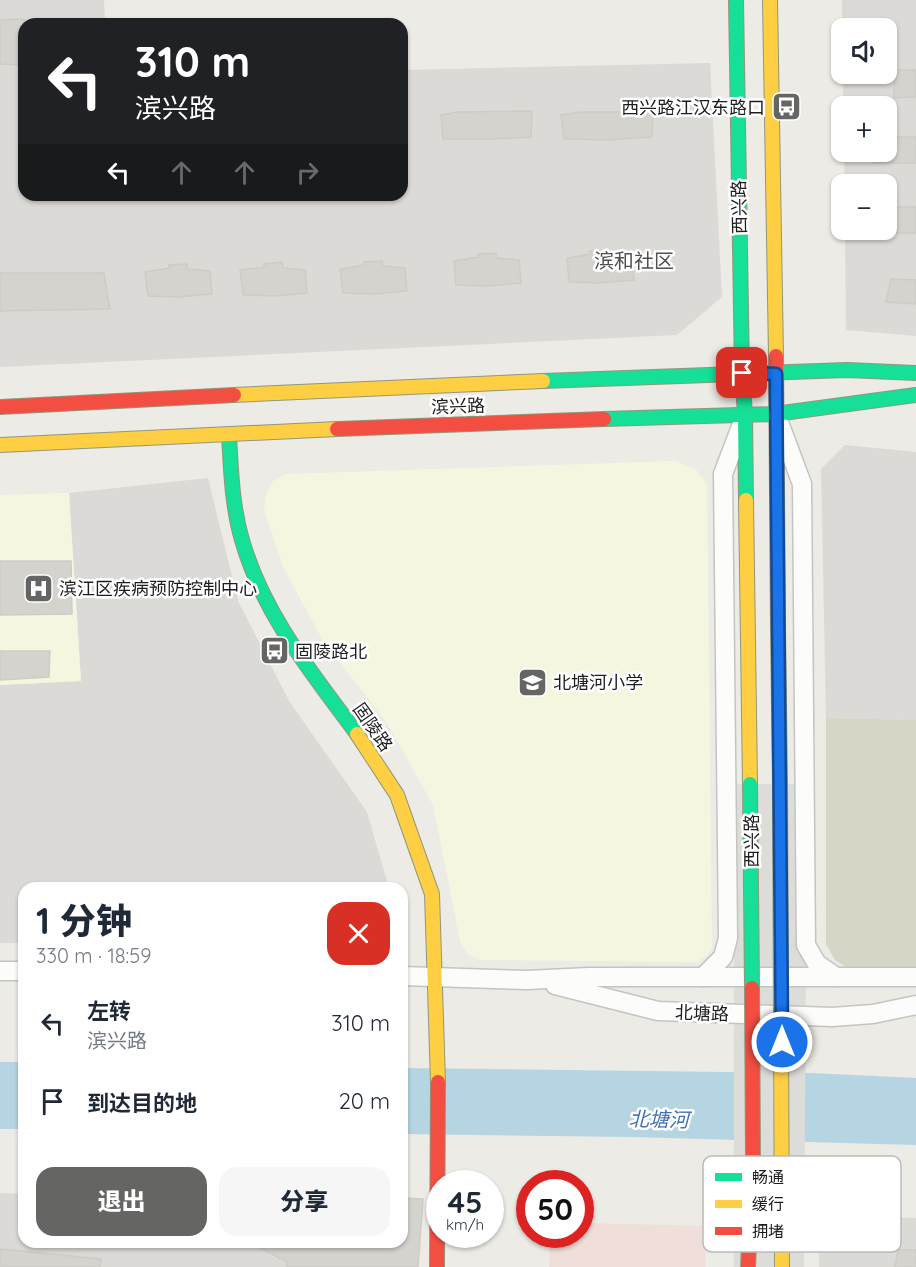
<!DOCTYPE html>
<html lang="zh">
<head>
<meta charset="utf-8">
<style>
	body { margin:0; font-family:Quicksand,"Noto Sans SC",sans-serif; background:#f6f6f7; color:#1f2937; height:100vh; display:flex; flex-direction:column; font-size:22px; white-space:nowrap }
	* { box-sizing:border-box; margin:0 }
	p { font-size:20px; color:#747a83 }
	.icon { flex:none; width:33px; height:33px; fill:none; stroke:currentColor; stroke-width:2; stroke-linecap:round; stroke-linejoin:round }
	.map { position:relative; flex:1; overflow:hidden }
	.sheet { position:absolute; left:18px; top:882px; width:390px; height:366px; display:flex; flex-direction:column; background:#fff; border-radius:18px; box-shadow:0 2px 4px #0004 }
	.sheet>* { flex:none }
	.banner { position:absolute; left:18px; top:18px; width:390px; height:183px; border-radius:18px; box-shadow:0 2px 4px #0004; background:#202124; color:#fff; overflow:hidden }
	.tools { position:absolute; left:831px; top:18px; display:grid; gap:12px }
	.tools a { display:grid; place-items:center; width:66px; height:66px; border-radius:12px; background:#fff; box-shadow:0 2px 4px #0004; font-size:30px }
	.speed { position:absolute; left:426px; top:1170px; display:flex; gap:12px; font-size:30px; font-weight:700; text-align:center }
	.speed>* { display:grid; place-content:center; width:78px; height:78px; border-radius:50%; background:#fff; box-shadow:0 2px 4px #0004; line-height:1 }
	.speed small { font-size:15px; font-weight:400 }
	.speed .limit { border:9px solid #d22; background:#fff; color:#111 }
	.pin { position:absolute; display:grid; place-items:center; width:51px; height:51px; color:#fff; margin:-26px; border-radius:12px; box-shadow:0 3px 9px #0006 }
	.me { position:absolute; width:66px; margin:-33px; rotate:0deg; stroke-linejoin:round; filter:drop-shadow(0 0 4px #0008) }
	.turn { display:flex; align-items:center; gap:21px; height:126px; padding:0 18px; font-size:27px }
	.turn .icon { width:78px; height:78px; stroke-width:2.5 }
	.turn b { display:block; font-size:42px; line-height:51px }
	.lanes { display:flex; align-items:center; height:57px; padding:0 18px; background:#0003; justify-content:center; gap:30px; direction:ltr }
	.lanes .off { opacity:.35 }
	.round { display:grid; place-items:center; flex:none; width:63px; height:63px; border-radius:18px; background:#f6f6f7 }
	.overview { display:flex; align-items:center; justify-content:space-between; height:102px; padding:0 18px }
	h1 { font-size:36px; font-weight:800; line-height:45px }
	.cta { display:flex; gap:12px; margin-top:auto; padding:12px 18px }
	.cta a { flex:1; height:69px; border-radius:18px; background:#656563; color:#fff; font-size:24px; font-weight:800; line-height:69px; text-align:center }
	.cta a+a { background:#f6f6f7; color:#1f2937 }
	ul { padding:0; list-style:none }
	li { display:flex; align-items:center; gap:18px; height:78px; padding:0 18px }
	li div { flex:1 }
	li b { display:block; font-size:22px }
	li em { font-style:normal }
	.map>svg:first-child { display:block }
</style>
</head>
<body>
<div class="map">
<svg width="916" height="1267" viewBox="0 0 916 1267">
	<rect width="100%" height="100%" fill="#ecebe5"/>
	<!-- residential -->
	<g fill="#dbdad7">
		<polygon points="0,0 104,0 105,24 24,24 24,195 402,195 402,70 710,63 722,297 677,335 0,367"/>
		<polygon points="842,0 916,0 916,336 846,330 845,230 886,230 886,184 845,184 844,152 886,152 886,106 843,106 843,74 886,74 886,28 842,28"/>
		<polygon points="845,445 916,452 916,720 826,718 821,469"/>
		<polygon points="208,478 238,601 289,701 367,812 389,888 24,888 24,943 0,943 0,685 81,681 69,493"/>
		<polygon points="0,1193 24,1194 24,1242 249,1242 287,1262 287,1267 0,1267"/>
		<polygon points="820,1216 916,1218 916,1267 819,1267"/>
	</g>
	<!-- commercial -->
	<polygon fill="#efded9" points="581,1223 706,1226 705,1267 549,1267 550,1235 580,1234"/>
	<!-- education -->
	<g fill="#f5f6e0">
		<polygon points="676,461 696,469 707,485 712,947 706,957 695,962 480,960 468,954 460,941 433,805 389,726 322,639 284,569 264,510 266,494 273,481 286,474"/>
		<polygon points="69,493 81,681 0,685 0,495"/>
	</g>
	<!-- construction -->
	<polygon fill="#d5d6c6" points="826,718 916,720 916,967 846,967 835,960 826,944"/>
	<!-- water -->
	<g fill="#b6d5e2">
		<rect x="0" y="1062" width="24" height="67"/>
		<polygon points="402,1068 812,1073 916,1078 916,1145 632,1137 402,1134"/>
	</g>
	<!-- pier -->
	<polygon fill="#dcdcd9" points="734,784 803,784 806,945 804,1267 734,1267"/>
	<!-- building -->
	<g fill="#d5d3ce" stroke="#cfccc7" stroke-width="1.5">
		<polygon points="24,19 24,65 0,64 0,20"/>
		<polygon points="895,70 916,70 916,97 894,98"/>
		<polygon points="532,111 531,137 494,139 443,139 441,115 458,112"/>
		<polygon points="579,112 653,112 652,137 611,140 564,139 561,115"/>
		<polygon points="886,137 916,137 916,163 873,163 874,152 886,152"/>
		<rect x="886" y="207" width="30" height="26"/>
		<polygon points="609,250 609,255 632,257 634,280 602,283 569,282 567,258 590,254 590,251"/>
		<polygon points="496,253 496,258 519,260 521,283 489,286 456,285 454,261 478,257 478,254"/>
		<polygon points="382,261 383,266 405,268 407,291 375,294 343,293 340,269 364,265 364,262"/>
		<polygon points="282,262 283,268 305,270 307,293 275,296 243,295 240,270 264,267 264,264"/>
		<polygon points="187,264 187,269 210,271 212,294 179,297 148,296 145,272 169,268 169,265"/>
		<polygon points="0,273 104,273 110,309 0,311"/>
		<polygon points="891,279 916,280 916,304 886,302"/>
		<polygon points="0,561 71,561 72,614 0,615"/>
		<polygon points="0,651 50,651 49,677 0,680"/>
		<polygon points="402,1198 423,1199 418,1267 287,1267 287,1262 249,1242 402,1242"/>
		<polygon points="0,1249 101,1259 100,1267 0,1267"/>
		<polygon points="898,1250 916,1250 916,1267 895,1267"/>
	</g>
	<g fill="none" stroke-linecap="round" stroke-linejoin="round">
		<defs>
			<g id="street">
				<polyline points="780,425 802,484 806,945 817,964 836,977"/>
				<polyline points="0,971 24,971"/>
				<polyline points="402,976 527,980 589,977 916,977"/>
				<polyline points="703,977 723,957 728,938 723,474 742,424"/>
				<polyline points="555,985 658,1011 832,1017 873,1014 916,1005"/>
			</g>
			<g id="fast">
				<polyline points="736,0 742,373 745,414 746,500"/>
				<polyline points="543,381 847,370 916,373"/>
				<polyline points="604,419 775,414 916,395"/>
				<path d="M229,435c2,35 3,71 13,105 21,74 70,133 115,194"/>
				<polyline points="778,629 780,784"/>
			</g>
			<g id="slow">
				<polyline points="770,0 776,356"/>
				<polyline points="234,395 543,381"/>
				<polyline points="0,445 337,429"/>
				<polyline points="746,500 750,784"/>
				<polyline points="357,734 397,795 432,894 438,1082"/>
			</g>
			<g id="jam">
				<polyline points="776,356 778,629"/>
				<polyline points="0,407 234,395"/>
				<polyline points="337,429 604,419"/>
				<polyline points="437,1267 438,1082"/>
			</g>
		</defs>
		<!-- street casing -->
		<use href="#street" stroke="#c4c4c1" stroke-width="21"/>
		<!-- fast casing -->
		<use href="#fast" stroke="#92977c" stroke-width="16"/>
		<!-- slow casing -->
		<use href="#slow" stroke="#92977c" stroke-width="16"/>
		<!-- jam casing -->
		<use href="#jam" stroke="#92977c" stroke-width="16"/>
		<!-- street -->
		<use href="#street" stroke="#fcfcfb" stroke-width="18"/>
		<!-- fast -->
		<use href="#fast" stroke="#16e098" stroke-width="14"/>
		<!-- slow -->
		<use href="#slow" stroke="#ffcf43" stroke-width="14"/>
		<!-- jam -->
		<use href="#jam" stroke="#f24e42" stroke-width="14"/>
		<defs>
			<polyline id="fast-bridge" points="750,784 752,988"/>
			<polyline id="slow-bridge" points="780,784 782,1267"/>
			<polyline id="jam-bridge" points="748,1267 753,1160 752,988"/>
		</defs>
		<!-- fast-bridge casing -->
		<use href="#fast-bridge" stroke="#92977c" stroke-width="16" stroke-linecap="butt"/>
		<!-- slow-bridge casing -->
		<use href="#slow-bridge" stroke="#92977c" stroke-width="16" stroke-linecap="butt"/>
		<!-- jam-bridge casing -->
		<use href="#jam-bridge" stroke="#92977c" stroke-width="16" stroke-linecap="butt"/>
		<!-- fast-bridge -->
		<use href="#fast-bridge" stroke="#16e098" stroke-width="14"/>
		<!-- slow-bridge -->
		<use href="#slow-bridge" stroke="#ffcf43" stroke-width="14"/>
		<!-- jam-bridge -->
		<use href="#jam-bridge" stroke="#f24e42" stroke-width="14"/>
	</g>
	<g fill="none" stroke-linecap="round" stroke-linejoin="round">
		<defs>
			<polyline id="route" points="742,373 776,374 782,1042"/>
		</defs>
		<!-- route casing -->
		<use href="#route" stroke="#114b97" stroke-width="15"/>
		<!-- route -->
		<use href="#route" stroke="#1a73e8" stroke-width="10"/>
	</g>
	<!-- icons -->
	<defs>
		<symbol id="bus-square" viewBox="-11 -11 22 22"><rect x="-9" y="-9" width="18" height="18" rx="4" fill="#656563" stroke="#fff"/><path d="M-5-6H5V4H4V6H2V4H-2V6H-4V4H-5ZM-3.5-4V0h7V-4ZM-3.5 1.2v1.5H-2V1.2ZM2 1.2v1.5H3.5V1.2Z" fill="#fff"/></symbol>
		<symbol id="hospital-square" viewBox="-11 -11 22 22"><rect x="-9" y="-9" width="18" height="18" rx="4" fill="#656563" stroke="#fff"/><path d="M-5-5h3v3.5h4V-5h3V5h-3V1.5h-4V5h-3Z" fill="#fff"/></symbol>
		<symbol id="school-square" viewBox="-11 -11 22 22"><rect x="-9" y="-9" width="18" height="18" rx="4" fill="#656563" stroke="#fff"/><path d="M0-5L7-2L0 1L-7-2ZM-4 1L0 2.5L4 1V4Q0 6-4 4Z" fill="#fff"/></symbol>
	</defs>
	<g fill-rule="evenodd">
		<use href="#bus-square" x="770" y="90" width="33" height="33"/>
		<use href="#hospital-square" x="22" y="572" width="33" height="33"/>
		<use href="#bus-square" x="258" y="634" width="33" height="33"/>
		<use href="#school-square" x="516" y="666" width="33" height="33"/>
	</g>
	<g text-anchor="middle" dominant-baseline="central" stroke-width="5" stroke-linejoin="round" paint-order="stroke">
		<!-- poi labels -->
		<g font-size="18" fill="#1d1d1d" stroke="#fff" text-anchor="start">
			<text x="765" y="107" text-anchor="end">西兴路江汉东路口</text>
			<text x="59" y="588">滨江区疾病预防控制中心</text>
			<text x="295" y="651">固陵路北</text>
			<text x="553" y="682">北塘河小学</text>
		</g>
		<!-- street labels -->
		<g font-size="18" fill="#1d1d1d" stroke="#fff">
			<text transform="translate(739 207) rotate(-91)">西兴路</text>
			<text transform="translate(458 406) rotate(-2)">滨兴路</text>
			<text transform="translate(373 727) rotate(55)">固陵路</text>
			<text transform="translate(751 841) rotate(-90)">西兴路</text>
			<text transform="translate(702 1013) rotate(2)">北塘路</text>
		</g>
		<!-- neighbourhood labels -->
		<g font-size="20" fill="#505050" stroke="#fff">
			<text x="634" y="260">滨和社区</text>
		</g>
		<!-- water labels -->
		<g font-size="20" font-style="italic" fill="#4271b5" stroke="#fff">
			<text transform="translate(659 1119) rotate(1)">北塘河</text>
		</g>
	</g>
	<!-- legend -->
	<rect x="703" y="1156" width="198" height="96" rx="9" fill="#fff" stroke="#bbb" stroke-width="1.5"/>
	<rect x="715" y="1173" width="27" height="8" fill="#16e098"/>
	<rect x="715" y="1200" width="27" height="8" fill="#ffcf43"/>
	<rect x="715" y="1227" width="27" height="8" fill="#f24e42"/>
	<g font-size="16" fill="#1d1d1d">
		<text x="752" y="1183">畅通</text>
		<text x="752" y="1210">缓行</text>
		<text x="752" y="1237">拥堵</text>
	</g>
</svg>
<div class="tools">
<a><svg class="icon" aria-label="sound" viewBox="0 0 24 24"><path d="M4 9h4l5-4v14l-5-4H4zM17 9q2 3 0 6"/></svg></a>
<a>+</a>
<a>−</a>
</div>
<div class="speed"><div>45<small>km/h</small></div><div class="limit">50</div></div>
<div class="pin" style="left:742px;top:373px;background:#d93025"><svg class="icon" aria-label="arrive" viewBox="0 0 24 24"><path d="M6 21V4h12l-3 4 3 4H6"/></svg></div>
<svg class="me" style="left:782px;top:1042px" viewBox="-20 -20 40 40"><circle r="17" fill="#1a73e8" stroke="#fff" stroke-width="3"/><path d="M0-11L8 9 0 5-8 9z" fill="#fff"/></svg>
<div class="banner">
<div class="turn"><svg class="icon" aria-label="left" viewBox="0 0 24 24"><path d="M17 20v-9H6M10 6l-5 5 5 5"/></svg><div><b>310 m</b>滨兴路</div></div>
<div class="lanes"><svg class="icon" aria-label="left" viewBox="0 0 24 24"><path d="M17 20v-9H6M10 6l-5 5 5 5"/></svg><svg class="icon off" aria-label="ahead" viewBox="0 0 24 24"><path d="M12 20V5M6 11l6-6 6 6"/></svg><svg class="icon off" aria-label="ahead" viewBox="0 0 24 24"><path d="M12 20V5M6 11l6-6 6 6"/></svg><svg class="icon off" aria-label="right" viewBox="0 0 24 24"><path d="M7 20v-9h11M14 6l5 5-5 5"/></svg></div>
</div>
<section class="sheet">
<div class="overview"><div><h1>1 分钟</h1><p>330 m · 18:59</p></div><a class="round" style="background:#d93025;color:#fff"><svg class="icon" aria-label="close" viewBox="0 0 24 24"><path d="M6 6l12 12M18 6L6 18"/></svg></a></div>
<ul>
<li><svg class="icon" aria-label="left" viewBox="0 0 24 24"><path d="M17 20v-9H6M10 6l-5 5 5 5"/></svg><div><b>左转</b><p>滨兴路</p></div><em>310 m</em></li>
<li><svg class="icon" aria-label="arrive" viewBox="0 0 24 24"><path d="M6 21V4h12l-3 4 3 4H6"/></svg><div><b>到达目的地</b></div><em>20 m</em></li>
</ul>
<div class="cta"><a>退出</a><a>分享</a></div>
</section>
</div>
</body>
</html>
